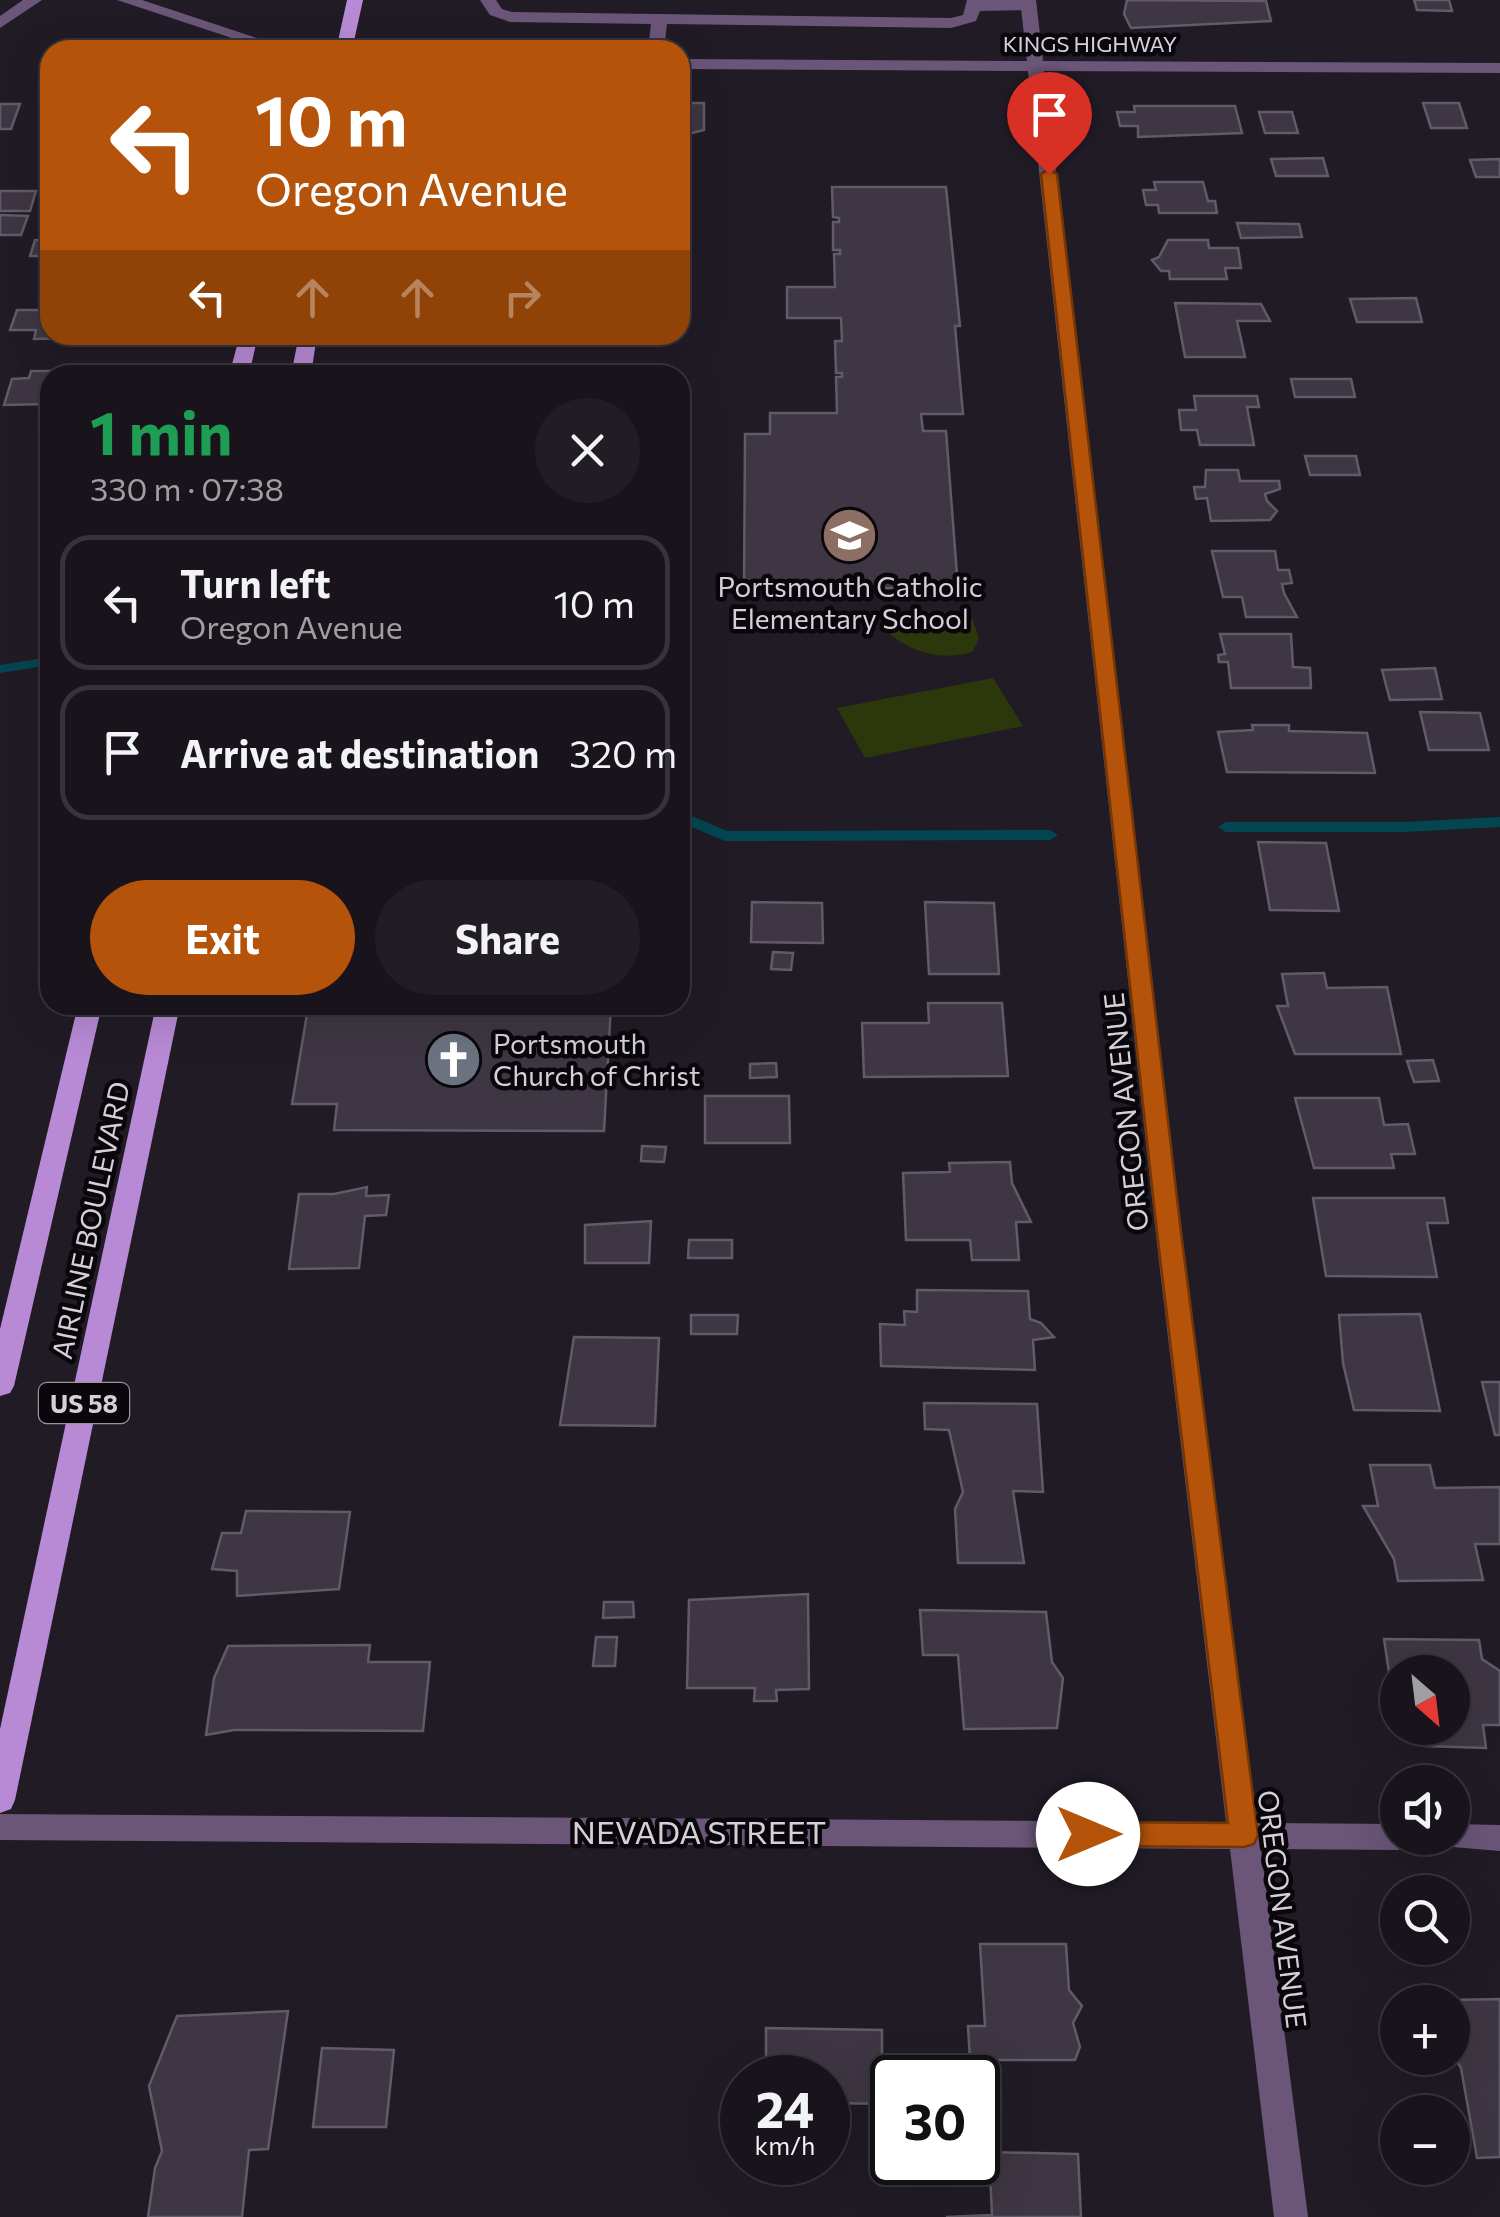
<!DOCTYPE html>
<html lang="en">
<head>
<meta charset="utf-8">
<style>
	body { margin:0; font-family:Commissioner,sans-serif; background:#221d25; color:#f1f3f6; height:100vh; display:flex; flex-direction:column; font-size:38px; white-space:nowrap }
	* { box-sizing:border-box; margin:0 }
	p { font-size:32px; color:#9f9ea3 }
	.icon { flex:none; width:55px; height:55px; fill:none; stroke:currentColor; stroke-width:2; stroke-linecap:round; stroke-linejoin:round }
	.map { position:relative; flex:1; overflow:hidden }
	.drawer { position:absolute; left:40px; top:365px; width:650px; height:650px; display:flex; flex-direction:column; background:#19141c; border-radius:30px; box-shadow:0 10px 40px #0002,0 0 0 2px #37333b }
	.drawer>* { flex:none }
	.top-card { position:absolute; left:40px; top:40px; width:650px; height:305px; border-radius:30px; box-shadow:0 10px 40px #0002,0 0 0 2px #37333b; background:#b45309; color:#fff; overflow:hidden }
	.needle { width:65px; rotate:152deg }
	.controls { position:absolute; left:1380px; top:1655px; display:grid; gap:20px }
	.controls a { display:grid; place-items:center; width:90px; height:90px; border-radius:50%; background:#19141c; box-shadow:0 10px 40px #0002,0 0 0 2px #37333b; font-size:50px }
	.speed { position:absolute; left:720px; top:2055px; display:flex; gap:20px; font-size:50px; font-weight:700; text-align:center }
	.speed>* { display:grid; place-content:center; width:130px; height:130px; border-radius:50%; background:#19141c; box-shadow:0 10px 40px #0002,0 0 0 2px #37333b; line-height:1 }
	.speed small { font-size:25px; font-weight:400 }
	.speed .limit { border:5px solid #111; border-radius:15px; background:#fff; color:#111 }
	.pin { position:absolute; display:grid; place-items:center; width:85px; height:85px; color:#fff; margin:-102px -42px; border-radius:50% 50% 50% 0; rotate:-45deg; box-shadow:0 0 10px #0007 }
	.pin .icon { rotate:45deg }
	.me { position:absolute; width:110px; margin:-55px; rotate:90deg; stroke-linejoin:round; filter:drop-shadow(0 0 8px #0008) }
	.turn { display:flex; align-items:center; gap:35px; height:210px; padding:0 50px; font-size:45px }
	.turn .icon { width:130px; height:130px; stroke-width:2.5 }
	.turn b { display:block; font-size:70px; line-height:85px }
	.lanes { display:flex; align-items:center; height:95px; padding:0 50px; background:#0003; justify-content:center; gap:50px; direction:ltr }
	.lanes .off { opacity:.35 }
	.round { display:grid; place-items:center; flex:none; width:105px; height:105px; border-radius:52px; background:#221d25 }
	.overview { display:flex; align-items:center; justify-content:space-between; height:170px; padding:0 50px }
	h1 { font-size:60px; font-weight:700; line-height:75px; color:#1e9e55 }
	.action { display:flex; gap:20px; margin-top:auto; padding:20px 50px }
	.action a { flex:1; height:115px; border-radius:60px; background:#b45309; color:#fff; font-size:40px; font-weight:700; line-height:115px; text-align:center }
	.action a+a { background:#221d25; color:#f1f3f6 }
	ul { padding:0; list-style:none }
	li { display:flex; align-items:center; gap:30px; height:135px; margin:0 20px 15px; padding:0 30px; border:5px solid #37333b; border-radius:30px }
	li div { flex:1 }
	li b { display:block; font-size:38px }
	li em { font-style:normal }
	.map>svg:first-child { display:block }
</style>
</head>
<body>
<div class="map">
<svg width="1500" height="2217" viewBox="0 0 1500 2217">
	<rect width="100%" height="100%" fill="#211b26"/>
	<!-- green -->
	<g fill="#2c370b">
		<path d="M907,612l50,1 16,8 6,18 -7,13c-32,9 -57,1 -83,-18v-10z"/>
		<polygon points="993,678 1023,726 865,758 837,708"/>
	</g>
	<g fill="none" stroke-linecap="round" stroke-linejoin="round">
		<!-- stream -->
		<g fill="#034651" fill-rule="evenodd">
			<polygon points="50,657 50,665 0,673 0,665"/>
			<polygon points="680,811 727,831 1050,830 1058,835 1050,840 725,841 680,822"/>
			<polygon points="1500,817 1500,827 1404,832 1226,832 1218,827 1226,822 1404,822"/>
		</g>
	</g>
	<!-- building -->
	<g fill="#3e3743" stroke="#615a67" stroke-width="2.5">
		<polygon points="1127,0 1266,1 1271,21 1131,28 1124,14"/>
		<polygon points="1414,0 1449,0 1452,11 1417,10"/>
		<polygon points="680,103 704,103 704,130 680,136"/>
		<polygon points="1423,103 1459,103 1467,128 1431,128"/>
		<polygon points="0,104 20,104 11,129 0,129"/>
		<polygon points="1134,106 1235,106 1242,133 1138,137 1138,126 1120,126 1117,112 1135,112"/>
		<polygon points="1259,112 1292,112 1298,133 1265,133"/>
		<polygon points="1323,158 1328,176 1276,176 1271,159"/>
		<polygon points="1500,159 1500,177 1476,177 1470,160"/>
		<polygon points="1154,182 1203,182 1208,201 1215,201 1217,213 1159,213 1158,205 1146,205 1143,190 1156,190"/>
		<polygon points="832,187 946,187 960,326 955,326 963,414 921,414 923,431 946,431 958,588 744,588 745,434 770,434 770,413 837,413 836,377 842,377 842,373 836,373 835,341 842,341 841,318 787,318 787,287 835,287 834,254 840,254 840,250 833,250 833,222 839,222 839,218 833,217"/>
		<polygon points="0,191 36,191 30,211 0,211"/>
		<polygon points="0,215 28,216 21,235 0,235"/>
		<polygon points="1237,223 1299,224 1302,237 1241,238"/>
		<polygon points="35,240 50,240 50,268 43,268 47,256 30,256"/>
		<polygon points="1168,240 1208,240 1209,248 1238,248 1241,268 1225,268 1227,279 1170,279 1169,271 1161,271 1152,260 1159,257"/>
		<polygon points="1416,298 1422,322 1357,322 1350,299"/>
		<polygon points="1175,303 1261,304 1270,321 1237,321 1245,357 1185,357"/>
		<polygon points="17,310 50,310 50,335 124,337 34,339 36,330 10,330"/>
		<polygon points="31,371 115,371 114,375 50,375 50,404 4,405 12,379 29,378"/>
		<polygon points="1291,379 1351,379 1355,397 1295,397"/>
		<polygon points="1194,396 1257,396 1259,407 1247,407 1254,445 1200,445 1197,430 1181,430 1179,410 1196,410"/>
		<polygon points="680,402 690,402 686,507 680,507"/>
		<polygon points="1305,456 1356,456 1360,475 1310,475"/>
		<polygon points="1206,470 1238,470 1240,481 1279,481 1280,489 1265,494 1267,501 1277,511 1270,520 1211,521 1207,498 1196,499 1194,487 1205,487"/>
		<polygon points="1212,551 1275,551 1278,570 1289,570 1292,583 1282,584 1284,593 1297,617 1246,617 1242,597 1223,597"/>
		<polygon points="1220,634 1291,634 1293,667 1310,668 1311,688 1231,688 1228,662 1219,662 1218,655 1225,654"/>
		<polygon points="1435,668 1442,699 1390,700 1382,670"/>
		<polygon points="1420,712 1480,713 1489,750 1429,750"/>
		<polygon points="1252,725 1289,725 1289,731 1367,733 1375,773 1227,772 1218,732 1253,730"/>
		<polygon points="1258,842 1326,843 1339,911 1270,910"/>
		<polygon points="752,902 822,903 823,943 751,942"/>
		<polygon points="925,902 994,903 999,974 929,974"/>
		<polygon points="773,952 793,953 791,970 771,969"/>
		<polygon points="1324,973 1327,988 1387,987 1401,1054 1295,1054 1277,1006 1288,1006 1282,974"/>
		<polygon points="928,1003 1002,1003 1008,1076 864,1077 862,1023 929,1023"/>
		<polygon points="353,1005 611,1005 604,1131 334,1130 337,1104 292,1104 307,1014 352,1013"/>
		<polygon points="1433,1060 1439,1081 1414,1082 1407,1061"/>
		<polygon points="776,1063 777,1077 750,1078 750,1064"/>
		<polygon points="705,1096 789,1096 790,1143 705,1143"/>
		<polygon points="1295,1098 1379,1098 1384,1125 1408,1124 1415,1154 1391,1154 1394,1168 1314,1168"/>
		<polygon points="642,1146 666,1147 664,1162 641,1161"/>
		<polygon points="1010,1162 1012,1183 1031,1222 1016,1222 1019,1260 972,1260 970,1240 906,1240 903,1173 950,1172 949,1163"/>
		<polygon points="367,1187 366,1196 389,1195 386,1215 365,1216 359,1268 289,1269 299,1194 334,1194"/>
		<polygon points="1313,1198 1444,1198 1448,1223 1427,1223 1437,1277 1326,1276"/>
		<polygon points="651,1221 649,1263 585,1263 585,1225"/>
		<polygon points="689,1240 732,1240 732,1258 688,1258"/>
		<polygon points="917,1290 1028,1291 1030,1319 1041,1323 1054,1337 1033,1340 1035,1370 881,1366 880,1324 905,1325 904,1311 917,1312"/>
		<polygon points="1420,1314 1440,1411 1354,1410 1343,1363 1339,1315"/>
		<polygon points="691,1315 738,1315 737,1334 691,1334"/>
		<polygon points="574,1337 659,1338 655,1426 560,1425"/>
		<polygon points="1482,1382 1500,1382 1500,1435 1495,1435"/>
		<polygon points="924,1403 1037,1404 1043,1492 1013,1491 1024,1563 958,1563 955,1509 963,1492 949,1430 925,1429"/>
		<polygon points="1370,1465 1430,1465 1435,1488 1500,1487 1500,1544 1475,1544 1483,1580 1398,1581 1394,1559 1363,1506 1378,1506"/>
		<polygon points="246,1511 350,1512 339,1589 237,1596 237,1571 212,1569 222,1533 241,1533"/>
		<polygon points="808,1594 809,1689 776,1690 777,1701 754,1701 755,1688 687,1688 689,1600"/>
		<polygon points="604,1602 633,1602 634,1617 603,1618"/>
		<polygon points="920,1610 1046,1612 1052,1662 1063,1678 1057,1728 964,1729 958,1655 923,1655"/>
		<polygon points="596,1637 617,1637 615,1666 593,1666"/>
		<polygon points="1384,1639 1479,1640 1482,1659 1500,1671 1500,1725 1483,1725 1486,1748 1424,1746 1422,1728 1452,1728 1452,1672 1398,1672 1398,1693 1392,1693"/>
		<polygon points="370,1645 368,1662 430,1662 423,1731 234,1730 206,1735 214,1678 228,1646"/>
		<polygon points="980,1944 1066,1944 1069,1990 1082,2006 1073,2023 1080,2047 1075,2060 970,2060 968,2026 985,2026"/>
		<polygon points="1500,1999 1500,2157 1477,2158 1461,2068 1452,2053 1452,2035 1456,2035 1450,2000"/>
		<polygon points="288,2011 268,2149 249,2150 242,2217 148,2217 155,2168 162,2151 149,2086 177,2016"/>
		<polygon points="766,2028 882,2030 882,2080 892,2080 892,2104 828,2103 828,2078 766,2078"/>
		<polygon points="322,2048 394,2050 386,2127 313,2127"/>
		<polygon points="989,2152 1078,2154 1081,2217 946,2217 992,2215"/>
	</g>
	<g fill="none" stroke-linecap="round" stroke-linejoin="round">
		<!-- service -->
		<polygon fill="#6b5578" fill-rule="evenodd" points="480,0 496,0 502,9 512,12 951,18 963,15 967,0 1029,0 1037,5 1029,10 980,11 976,21 951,28 667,24 664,50 648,50 651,24 510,22 490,15"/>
		<!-- minor -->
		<g fill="#6b5578" fill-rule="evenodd">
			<polygon points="23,0 42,0 0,28 0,16"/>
			<polygon points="1020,0 1036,0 1043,61 1500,63 1500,73 1044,71 1186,1270 1257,1823 1398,1824 1398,1838 1413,1838 1409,1846 1398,1850 1261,1849 1308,2217 1274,2217 1230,1849 0,1840 0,1814 1226,1822 1160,1270 1028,71 680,69 680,59 1027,61"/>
			<polygon points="1452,1824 1500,1825 1500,1851 1441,1846 1437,1838 1452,1838"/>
		</g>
		<!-- tertiary -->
		<polygon fill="#6b5578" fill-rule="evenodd" points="117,0 142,0 293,50 268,50"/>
		<!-- primary -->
		<g fill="#b88ad5" fill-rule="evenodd">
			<polygon points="347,0 363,0 352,50 336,50"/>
			<polygon points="240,335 258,335 249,375 229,375"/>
			<polygon points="299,335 317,335 311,375 291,375"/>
			<polygon points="78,1005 102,1005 14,1386 10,1393 0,1396 0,1329"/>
			<polygon points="156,1005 180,1005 15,1800 11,1809 0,1813 0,1729"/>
		</g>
	</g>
	<!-- route -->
	<polygon fill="#b45309" stroke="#753606" stroke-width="2.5" points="1049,169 1057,174 1181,1232 1258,1835 1254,1844 1244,1847 1088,1846 1078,1843 1074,1834 1078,1825 1088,1822 1228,1823 1157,1232 1041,174"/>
	<!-- icons -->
	<defs>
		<symbol id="school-disc" viewBox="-11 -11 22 22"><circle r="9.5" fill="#8d6e63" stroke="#09070b"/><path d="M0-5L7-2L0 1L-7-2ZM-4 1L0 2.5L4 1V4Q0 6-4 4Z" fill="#fff"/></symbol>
		<symbol id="church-disc" viewBox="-11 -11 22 22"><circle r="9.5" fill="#6b7280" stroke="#09070b"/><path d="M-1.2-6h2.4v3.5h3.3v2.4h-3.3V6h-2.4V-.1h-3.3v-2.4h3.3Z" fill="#fff"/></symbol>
	</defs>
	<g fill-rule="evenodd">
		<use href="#school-disc" x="818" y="504" width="63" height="63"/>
		<use href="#church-disc" x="422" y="1028" width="63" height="63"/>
	</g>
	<g text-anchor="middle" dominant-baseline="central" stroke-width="9" stroke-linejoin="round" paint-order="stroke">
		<!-- far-street labels -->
		<g font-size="22" fill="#d4d0d8" stroke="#09070b">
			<text x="1090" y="43">KINGS HIGHWAY</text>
		</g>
		<!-- shield labels -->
		<rect fill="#09070b" stroke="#97949a" stroke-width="2.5" x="39" y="1383" width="90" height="40" rx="8"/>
		<g font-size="25" font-weight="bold" fill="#d4d0d8">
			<text x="84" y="1403">US 58</text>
		</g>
		<!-- poi labels -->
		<g font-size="28" fill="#d4d0d8" stroke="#09070b">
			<text x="850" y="586">Portsmouth Catholic<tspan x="850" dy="32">Elementary School</tspan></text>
			<text x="493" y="1043" text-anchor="start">Portsmouth<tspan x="493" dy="32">Church of Christ</tspan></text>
		</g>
		<!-- street labels -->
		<g font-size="28" fill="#d4d0d8" stroke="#09070b">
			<text transform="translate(1125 1112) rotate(-96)">OREGON AVENUE</text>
			<text transform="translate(90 1220) rotate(-78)">AIRLINE BOULEVARD</text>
			<text transform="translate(1283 1909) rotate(83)">OREGON AVENUE</text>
		</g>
		<!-- near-street labels -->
		<g font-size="32" fill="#d4d0d8" stroke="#09070b">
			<text x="699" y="1831">NEVADA STREET</text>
		</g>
	</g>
</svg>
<div class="controls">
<a><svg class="needle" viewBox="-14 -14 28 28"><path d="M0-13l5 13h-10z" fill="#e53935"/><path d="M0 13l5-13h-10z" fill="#9f9ea3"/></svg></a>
<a><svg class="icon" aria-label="sound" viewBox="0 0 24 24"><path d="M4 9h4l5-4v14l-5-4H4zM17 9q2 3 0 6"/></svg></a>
<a><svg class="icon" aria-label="search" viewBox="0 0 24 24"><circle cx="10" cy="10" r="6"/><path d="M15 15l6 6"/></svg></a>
<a>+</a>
<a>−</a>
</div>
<div class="speed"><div>24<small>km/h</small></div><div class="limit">30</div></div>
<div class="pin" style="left:1049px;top:174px;background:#d93025"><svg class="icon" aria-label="arrive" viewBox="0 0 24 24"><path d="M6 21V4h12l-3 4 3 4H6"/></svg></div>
<svg class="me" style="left:1088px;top:1834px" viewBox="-20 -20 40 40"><circle r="19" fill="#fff"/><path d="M0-13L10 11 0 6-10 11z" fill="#b45309"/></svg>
<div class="top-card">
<div class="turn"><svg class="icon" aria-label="left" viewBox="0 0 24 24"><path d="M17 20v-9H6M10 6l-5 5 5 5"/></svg><div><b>10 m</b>Oregon Avenue</div></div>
<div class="lanes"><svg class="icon" aria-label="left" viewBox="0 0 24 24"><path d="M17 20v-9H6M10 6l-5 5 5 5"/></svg><svg class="icon off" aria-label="ahead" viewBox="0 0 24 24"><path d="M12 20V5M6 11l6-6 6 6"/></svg><svg class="icon off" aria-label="ahead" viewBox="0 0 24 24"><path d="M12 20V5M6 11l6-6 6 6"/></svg><svg class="icon off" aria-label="right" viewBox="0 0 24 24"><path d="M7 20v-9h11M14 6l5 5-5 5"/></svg></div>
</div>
<section class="drawer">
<div class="overview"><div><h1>1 min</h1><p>330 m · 07:38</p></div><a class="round"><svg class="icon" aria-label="close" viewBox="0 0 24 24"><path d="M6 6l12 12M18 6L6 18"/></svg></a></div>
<ul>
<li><svg class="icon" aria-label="left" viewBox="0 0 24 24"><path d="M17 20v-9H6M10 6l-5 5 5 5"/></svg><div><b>Turn left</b><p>Oregon Avenue</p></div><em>10 m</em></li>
<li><svg class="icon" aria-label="arrive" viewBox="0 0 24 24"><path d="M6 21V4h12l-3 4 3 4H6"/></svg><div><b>Arrive at destination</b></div><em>320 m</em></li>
</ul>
<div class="action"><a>Exit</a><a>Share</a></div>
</section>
</div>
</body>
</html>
